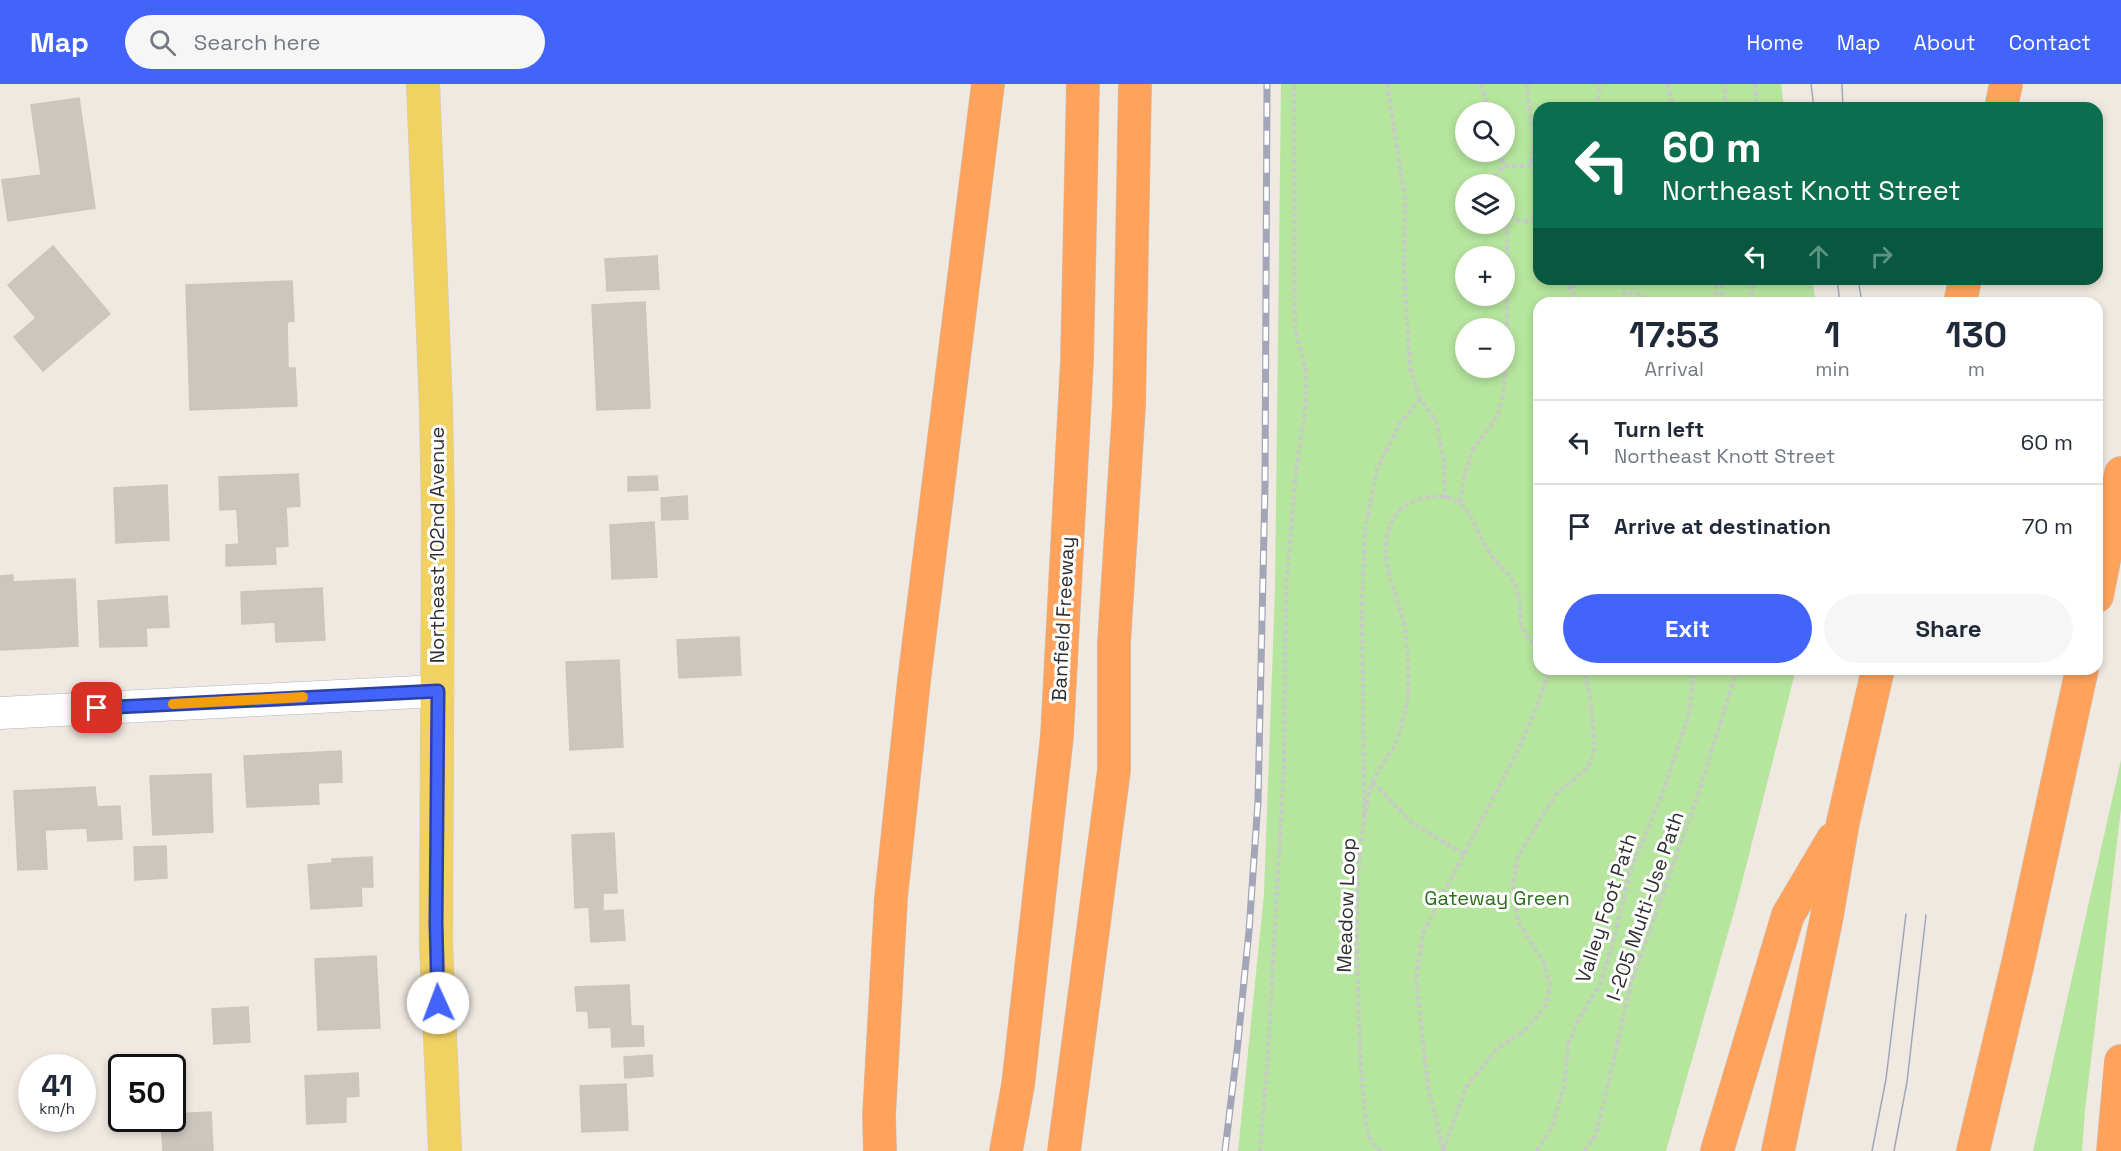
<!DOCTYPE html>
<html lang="en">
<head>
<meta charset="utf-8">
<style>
	body { margin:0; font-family:"Space Grotesk",sans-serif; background:#f6f6f7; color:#1f2937; height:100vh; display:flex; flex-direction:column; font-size:22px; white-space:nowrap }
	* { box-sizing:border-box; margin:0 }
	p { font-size:20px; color:#747a83 }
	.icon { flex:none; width:33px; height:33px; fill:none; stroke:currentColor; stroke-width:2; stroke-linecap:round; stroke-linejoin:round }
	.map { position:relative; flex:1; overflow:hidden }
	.details { position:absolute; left:1533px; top:213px; width:570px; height:378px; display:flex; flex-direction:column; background:#fff; border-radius:18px; box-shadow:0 3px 9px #0003 }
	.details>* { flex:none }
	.hud { position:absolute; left:1533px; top:18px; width:570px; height:183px; border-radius:18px; box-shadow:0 3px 9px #0003; background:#0b6e4f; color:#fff; overflow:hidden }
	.fabs { position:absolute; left:1455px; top:18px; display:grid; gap:12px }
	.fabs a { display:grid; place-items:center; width:60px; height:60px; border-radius:50%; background:#fff; box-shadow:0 3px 9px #0003; font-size:30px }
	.speed { position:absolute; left:18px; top:970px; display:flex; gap:12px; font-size:30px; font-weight:700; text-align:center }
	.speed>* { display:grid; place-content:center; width:78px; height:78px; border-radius:50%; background:#fff; box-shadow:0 3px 9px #0003; line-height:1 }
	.speed small { font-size:15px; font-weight:400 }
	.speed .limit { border:3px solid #111; border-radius:9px; background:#fff; color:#111 }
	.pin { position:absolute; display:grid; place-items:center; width:51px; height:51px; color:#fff; margin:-26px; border-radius:12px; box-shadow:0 3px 9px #0006 }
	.me { position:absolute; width:66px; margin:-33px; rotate:358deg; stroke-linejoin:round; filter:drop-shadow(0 0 4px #0008) }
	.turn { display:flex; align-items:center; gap:21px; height:126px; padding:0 30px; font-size:27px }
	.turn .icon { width:78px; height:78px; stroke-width:2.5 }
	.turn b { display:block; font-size:42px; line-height:51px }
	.lanes { display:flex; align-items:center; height:57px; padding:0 30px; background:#0003; justify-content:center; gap:30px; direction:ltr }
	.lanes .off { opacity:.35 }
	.eta { display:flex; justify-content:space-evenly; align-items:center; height:102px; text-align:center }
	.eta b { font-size:36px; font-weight:800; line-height:42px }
	.primary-button { display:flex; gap:12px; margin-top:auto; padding:12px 30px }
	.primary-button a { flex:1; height:69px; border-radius:36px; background:#4264fb; color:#fff; font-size:24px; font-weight:800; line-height:69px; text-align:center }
	.primary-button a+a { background:#f6f6f7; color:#1f2937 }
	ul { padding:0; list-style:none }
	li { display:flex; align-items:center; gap:18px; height:84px; padding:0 30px; border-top:2px solid #e0e1e3 }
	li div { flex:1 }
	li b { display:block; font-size:22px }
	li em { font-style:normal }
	header { display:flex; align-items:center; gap:36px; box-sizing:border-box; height:84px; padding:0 30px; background:#4264fb; color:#fff }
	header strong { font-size:28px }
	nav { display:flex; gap:33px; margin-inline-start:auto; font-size:21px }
	.search { width:420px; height:54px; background:#f6f6f7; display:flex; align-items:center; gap:15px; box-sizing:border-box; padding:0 21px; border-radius:33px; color:#747a83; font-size:22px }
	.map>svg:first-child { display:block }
</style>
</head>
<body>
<header>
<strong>Map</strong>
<div class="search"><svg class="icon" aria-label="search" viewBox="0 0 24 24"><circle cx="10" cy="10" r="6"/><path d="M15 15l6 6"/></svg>Search here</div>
<nav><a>Home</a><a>Map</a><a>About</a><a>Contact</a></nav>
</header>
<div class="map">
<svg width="2121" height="1067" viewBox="0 0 2121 1067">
	<rect width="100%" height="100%" fill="#efe9e1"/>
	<!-- green -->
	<g fill="#b6e59e" fill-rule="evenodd">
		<path d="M1281,0h500l3,24h-245v171h273l4,24h-277v366h257l-57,225 -73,257h-428l26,-257 11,-305zM1466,28h38v40h-38zM1466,100h38v40h-38zM1504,172v40h-38v-40zM1504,244v40h-38v-40z"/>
		<polygon points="2121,676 2121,725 2085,1026 2082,1067 2033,1067"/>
	</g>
	<!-- building -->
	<g fill="#cbc7bf" stroke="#cbc5ba" stroke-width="1.5">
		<polygon points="79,14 95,124 8,137 2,96 41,91 31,21"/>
		<polygon points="53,162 110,230 43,287 14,253 36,234 8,201"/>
		<polygon points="657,172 659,205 607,207 605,175"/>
		<polygon points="292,197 294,237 287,238 288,284 295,284 297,322 190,326 186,201"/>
		<polygon points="645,218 650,324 597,326 592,221"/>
		<polygon points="298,390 300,422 286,423 288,462 275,463 276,480 226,482 226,461 239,460 237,425 220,426 219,393"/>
		<polygon points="657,392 658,406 628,407 628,393"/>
		<polygon points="167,401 169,456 116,459 114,404"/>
		<polygon points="687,412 688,435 662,436 661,414"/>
		<polygon points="654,438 657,493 612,495 610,441"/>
		<polygon points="13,491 13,498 75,495 78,562 0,566 0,492"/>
		<polygon points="322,504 325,556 276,558 275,538 242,540 241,508"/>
		<polygon points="167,512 169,543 146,544 147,562 100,563 98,517"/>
		<polygon points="739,553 741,591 679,594 677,556"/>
		<polygon points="619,576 623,663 570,666 566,578"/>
		<polygon points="341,667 342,698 318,699 319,720 247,723 244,672"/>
		<polygon points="211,690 213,748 153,751 150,692"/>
		<polygon points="95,703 97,723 120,722 122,755 88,757 87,744 45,746 47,785 18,786 14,707"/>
		<polygon points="614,749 617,809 603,809 603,827 623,826 625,856 591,858 589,823 575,824 572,751"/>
		<polygon points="166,762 167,794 135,796 134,763"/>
		<polygon points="372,773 373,803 361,803 362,822 311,825 308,781 332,779 332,775"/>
		<polygon points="376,872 380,944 318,946 315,875"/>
		<polygon points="629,901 631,942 643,942 644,962 612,963 611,943 589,944 588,927 577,927 575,903"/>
		<polygon points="248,923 250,958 214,960 212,925"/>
		<polygon points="652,971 653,992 625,994 624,973"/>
		<polygon points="358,989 359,1012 346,1013 346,1038 307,1040 305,992"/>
		<polygon points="626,1000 628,1046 582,1048 580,1002"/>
		<polygon points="211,1028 213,1067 163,1067 161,1035 172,1035 172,1030"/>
	</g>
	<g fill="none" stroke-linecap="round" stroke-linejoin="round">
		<defs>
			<polyline id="minor" points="0,629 438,607"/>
			<polyline id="major" points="423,0 436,323 438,436 436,860 445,1067"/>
			<g id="highway">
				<polyline points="2001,24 2006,0"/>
				<polyline points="1960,219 1965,195"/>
				<polyline points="2097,512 2121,389"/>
				<polyline points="880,1067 879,1032 891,814 914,597 988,0"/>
				<polyline points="1006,1067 1018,1001 1057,652 1077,276 1083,0"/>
				<polyline points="1064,1067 1114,686 1114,559 1129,322 1135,0"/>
				<polyline points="1717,1067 1788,831 1833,755"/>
				<polyline points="1778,1067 1826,837 1843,738 1878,585"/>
				<polyline points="1973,1067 2018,879 2082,585"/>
				<polyline points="2113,1067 2121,977"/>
			</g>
		</defs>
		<!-- minor casing -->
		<use href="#minor" stroke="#b4b7c1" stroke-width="33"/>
		<!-- major casing -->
		<use href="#major" stroke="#c9c9c9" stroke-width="34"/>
		<!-- highway casing -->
		<use href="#highway" stroke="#c9c9c9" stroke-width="34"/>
		<!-- path -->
		<g stroke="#c9c9c9" stroke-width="4" stroke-dasharray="4.5 3" stroke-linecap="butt">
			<polyline points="1387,0 1405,115 1404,187 1410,284 1420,315 1436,337 1444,378 1445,414"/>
			<polyline points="1481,0 1489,28"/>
			<polyline points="1527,0 1530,33 1535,53 1530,82"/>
			<polyline points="1667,0 1674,24"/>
			<polyline points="1755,0 1756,24"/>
			<polyline points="1597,24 1600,0"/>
			<polyline points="1724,24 1726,0"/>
			<polyline points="1500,68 1504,82"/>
			<polyline points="1495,100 1494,93 1504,82 1530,82 1539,92"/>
			<path d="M1504,127c10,11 26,16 35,1"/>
			<polyline points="1536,133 1539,138"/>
			<polyline points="1566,195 1573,211"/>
			<polyline points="1573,219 1575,195"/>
			<path d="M1622,219l2,-10c12,-2 19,1 28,10"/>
			<polyline points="1714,219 1717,195"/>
			<polyline points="1721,219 1723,195"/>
			<polyline points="1750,219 1753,195"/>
			<polyline points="1460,418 1465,389 1474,363 1489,345 1498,330 1503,312 1507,271 1507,131"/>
			<polyline points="1373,698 1411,738 1465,771"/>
			<polyline points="1364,732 1362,521 1365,445 1377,385 1400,339 1420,315"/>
			<polyline points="1443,1064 1428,1003 1416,894 1423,849 1517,668 1538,620 1549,585"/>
			<polyline points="1260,1067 1268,970 1284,682 1286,506 1296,386 1306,320 1306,286 1295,246 1294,0"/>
			<path d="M1381,1067c-6,-4 -11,-11 -13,-18 -3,-10 -3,-21 -4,-31 -3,-26 -4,-51 -5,-77 -1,-67 -6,-138 5,-204 2,-12 4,-28 9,-40 6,-16 22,-30 26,-47 3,-13 8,-27 9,-40 1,-18 0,-40 -2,-59 -5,-39 -32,-73 -14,-114 6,-13 21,-22 36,-24 43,-6 43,28 61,55 7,11 19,19 25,31 13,27 -4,43 25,65"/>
			<polyline points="1443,1067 1466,1003 1497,965 1526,945 1545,923 1550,901 1543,877 1518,838 1513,800 1518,772 1556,710 1588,684 1595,664 1590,613 1584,585"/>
			<polyline points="1537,1067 1552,1043 1564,1002 1568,960 1583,927 1600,900 1614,855 1630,787 1662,711 1689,630 1694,585"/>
			<polyline points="1584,1067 1596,1051 1632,896 1698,711 1737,585"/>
		</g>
		<!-- minor -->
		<use href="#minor" stroke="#fff" stroke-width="32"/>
		<!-- major -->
		<use href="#major" stroke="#f2d163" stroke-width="33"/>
		<!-- highway -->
		<use href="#highway" stroke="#ffa35c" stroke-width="33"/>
		<!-- tram -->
		<g stroke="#a3a6b8" stroke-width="1.5">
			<polyline points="1811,0 1814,24"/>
			<polyline points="1842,0 1843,24"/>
			<polyline points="1837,195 1840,219"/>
			<polyline points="1858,195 1862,219"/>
			<polyline points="1872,1067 1886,995 1906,830"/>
			<polyline points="1894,1067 1907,998 1926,831"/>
		</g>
		<defs>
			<polyline id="rail" points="1225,1067 1237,967 1249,847 1258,717 1265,402 1267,0"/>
		</defs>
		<!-- rail casing -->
		<use href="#rail" stroke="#a3a6b8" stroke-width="7"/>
		<!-- rail -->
		<use href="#rail" stroke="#fff" stroke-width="4.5" stroke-dasharray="14" stroke-linecap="butt"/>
	</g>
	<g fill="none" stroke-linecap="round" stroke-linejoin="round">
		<defs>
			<polyline id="route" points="97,624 438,607 436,839 438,919"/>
		</defs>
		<!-- route casing -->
		<use href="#route" stroke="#2b41a3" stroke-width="15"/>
		<!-- route -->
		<use href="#route" stroke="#4264fb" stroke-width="10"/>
		<!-- slow -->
		<polyline stroke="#f59e0b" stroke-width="10" points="173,620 303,613"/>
	</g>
	<g text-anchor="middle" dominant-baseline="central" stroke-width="6" stroke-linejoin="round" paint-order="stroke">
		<!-- street labels -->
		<g font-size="20" fill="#2e2e2e" stroke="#fff">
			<text transform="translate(437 461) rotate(-90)">Northeast 102nd Avenue</text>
			<text transform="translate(1063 535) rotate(-87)">Banfield Freeway</text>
			<text transform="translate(1346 821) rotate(-88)">Meadow Loop</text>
			<text transform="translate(1645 822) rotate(-71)">I-205 Multi-Use Path</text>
			<text transform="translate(1606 824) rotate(-72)">Valley Foot Path</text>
		</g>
		<!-- park labels -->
		<g font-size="20" fill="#2c6e1b" stroke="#fff">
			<text x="1497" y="814">Gateway Green</text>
		</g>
	</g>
</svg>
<div class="fabs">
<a><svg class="icon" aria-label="search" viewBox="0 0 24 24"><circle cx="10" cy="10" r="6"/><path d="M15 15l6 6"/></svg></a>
<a><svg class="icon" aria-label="layers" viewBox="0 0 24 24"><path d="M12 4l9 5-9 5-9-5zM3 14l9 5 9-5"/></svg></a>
<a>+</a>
<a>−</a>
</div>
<div class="speed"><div>41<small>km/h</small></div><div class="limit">50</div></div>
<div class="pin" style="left:97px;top:624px;background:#d93025"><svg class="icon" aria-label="arrive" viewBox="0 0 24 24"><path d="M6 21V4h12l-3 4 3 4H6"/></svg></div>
<svg class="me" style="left:438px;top:919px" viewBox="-20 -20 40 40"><circle r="19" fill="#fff"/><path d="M0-13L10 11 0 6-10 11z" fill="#4264fb"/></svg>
<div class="hud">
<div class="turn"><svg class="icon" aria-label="left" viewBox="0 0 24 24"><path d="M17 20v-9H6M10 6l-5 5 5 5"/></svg><div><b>60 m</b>Northeast Knott Street</div></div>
<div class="lanes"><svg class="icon" aria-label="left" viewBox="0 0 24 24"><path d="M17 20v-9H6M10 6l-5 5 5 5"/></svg><svg class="icon off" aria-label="ahead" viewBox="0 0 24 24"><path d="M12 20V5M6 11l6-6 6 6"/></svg><svg class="icon off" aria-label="right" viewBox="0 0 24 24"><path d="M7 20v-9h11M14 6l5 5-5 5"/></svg></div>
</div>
<section class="details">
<div class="eta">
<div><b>17:53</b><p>Arrival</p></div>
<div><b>1</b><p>min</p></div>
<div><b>130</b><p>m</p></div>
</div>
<ul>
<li><svg class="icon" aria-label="left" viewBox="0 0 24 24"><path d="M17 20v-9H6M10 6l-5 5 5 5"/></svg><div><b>Turn left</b><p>Northeast Knott Street</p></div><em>60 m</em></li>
<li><svg class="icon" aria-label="arrive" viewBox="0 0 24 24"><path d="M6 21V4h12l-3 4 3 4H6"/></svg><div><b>Arrive at destination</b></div><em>70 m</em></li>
</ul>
<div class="primary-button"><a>Exit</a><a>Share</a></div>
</section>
</div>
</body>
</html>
